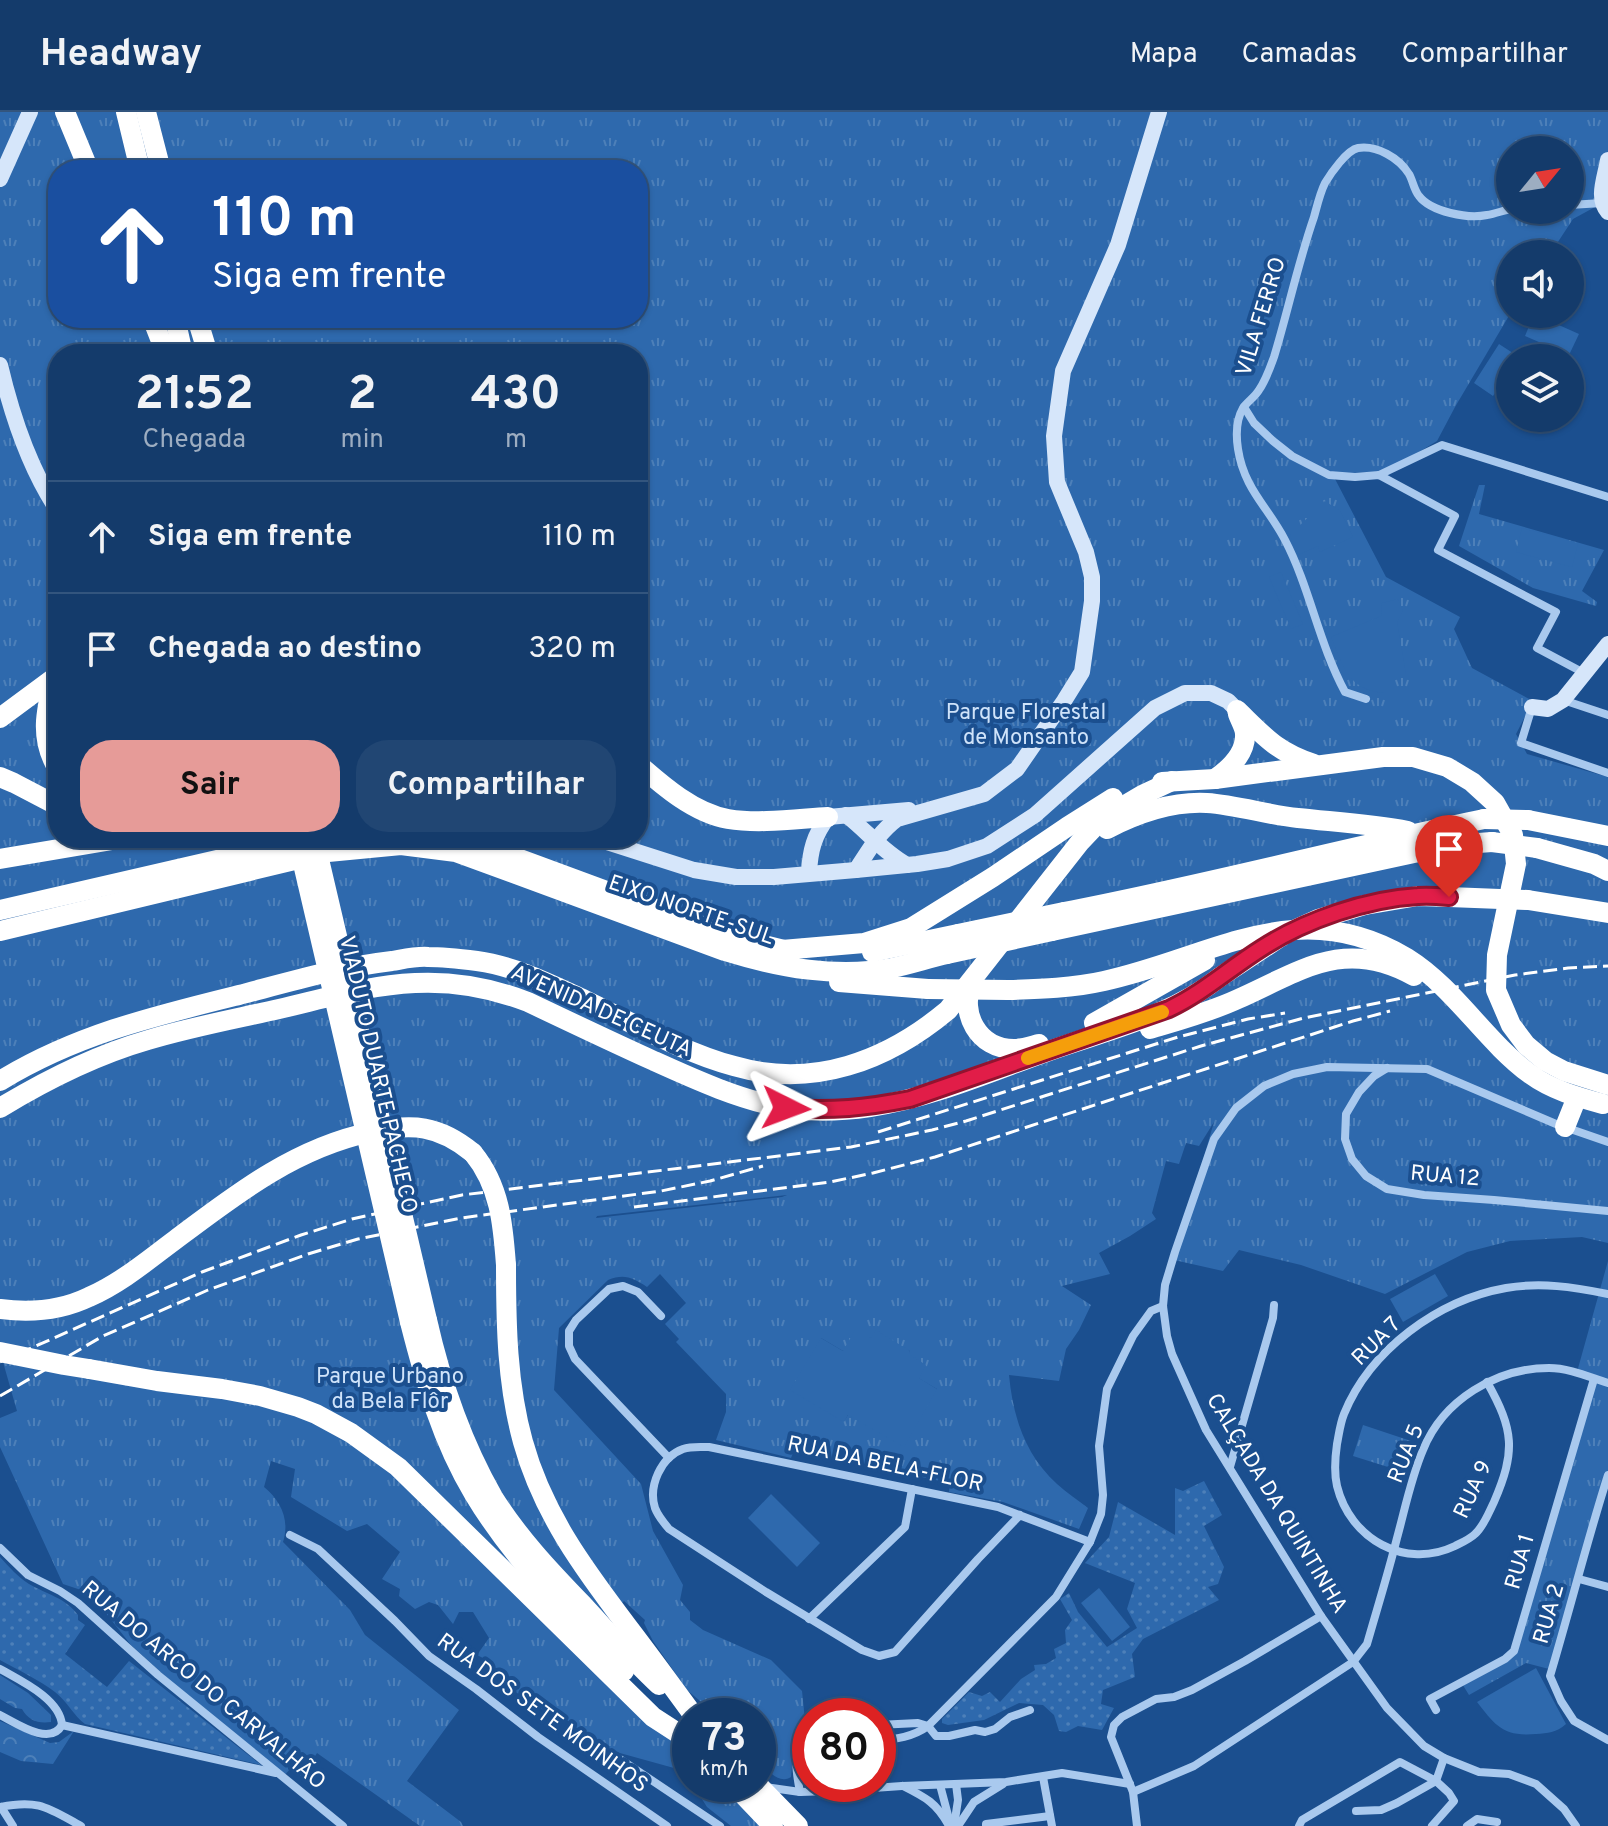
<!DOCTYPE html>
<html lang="pt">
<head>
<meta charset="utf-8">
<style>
	body { margin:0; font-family:Overpass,sans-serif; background:#214673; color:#f1f3f6; height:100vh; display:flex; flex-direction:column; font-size:30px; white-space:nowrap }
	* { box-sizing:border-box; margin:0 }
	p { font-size:26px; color:#9dadc1 }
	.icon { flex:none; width:44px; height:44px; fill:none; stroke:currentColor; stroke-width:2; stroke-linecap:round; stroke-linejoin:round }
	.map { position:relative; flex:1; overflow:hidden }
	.details { position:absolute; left:48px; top:232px; width:600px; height:504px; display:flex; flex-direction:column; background:#143b6b; border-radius:32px; box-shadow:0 2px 6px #0004,0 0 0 2px #33557e }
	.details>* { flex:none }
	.top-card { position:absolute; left:48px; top:48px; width:600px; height:168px; border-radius:32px; box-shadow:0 2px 6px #0004,0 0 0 2px #33557e; background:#1a4fa0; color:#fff; overflow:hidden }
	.needle { width:52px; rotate:60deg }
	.controls { position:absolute; left:1496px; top:24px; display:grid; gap:16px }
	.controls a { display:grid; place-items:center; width:88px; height:88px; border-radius:50%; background:#143b6b; box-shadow:0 2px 6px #0004,0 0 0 2px #33557e; font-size:40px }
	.speed { position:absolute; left:672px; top:1586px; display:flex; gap:16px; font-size:40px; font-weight:700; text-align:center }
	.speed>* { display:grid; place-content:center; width:104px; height:104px; border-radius:50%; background:#143b6b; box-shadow:0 2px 6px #0004,0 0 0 2px #33557e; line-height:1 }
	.speed small { font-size:20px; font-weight:400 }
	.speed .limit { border:12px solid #d22; background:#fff; color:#111 }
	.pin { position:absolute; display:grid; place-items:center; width:68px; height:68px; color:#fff; margin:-82px -34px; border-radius:50% 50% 50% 0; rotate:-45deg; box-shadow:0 0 8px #0007 }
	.pin .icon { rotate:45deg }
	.me { position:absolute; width:88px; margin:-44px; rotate:93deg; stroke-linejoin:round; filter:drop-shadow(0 0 6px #0008) }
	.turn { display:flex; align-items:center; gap:28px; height:168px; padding:0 32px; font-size:36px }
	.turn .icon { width:104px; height:104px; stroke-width:2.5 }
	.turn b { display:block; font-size:56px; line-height:68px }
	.eta { display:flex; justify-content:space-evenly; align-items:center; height:136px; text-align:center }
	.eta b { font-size:48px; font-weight:700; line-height:56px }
	.cta { display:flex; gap:16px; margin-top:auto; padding:16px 32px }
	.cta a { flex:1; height:92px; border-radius:32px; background:#e69b98; color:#111; font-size:32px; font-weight:700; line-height:92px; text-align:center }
	.cta a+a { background:#214673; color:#f1f3f6 }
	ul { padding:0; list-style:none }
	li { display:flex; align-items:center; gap:24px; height:112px; padding:0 32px; border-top:2px solid #33557e }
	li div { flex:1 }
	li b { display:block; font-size:30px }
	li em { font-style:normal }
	header { display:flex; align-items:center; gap:48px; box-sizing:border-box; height:112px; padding:0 40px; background:#143b6b; border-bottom:2px solid #33557e }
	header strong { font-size:38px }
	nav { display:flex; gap:44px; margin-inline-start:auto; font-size:28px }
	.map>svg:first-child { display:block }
</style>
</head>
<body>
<header>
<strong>Headway</strong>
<nav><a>Mapa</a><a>Camadas</a><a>Compartilhar</a></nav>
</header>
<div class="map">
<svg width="1608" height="1714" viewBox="0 0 1608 1714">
	<defs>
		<pattern id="grass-dots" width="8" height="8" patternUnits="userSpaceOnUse" patternTransform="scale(2)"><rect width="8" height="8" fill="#2e69ad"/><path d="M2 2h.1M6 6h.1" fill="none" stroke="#4d80b9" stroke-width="1.8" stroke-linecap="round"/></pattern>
		<pattern id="forest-crowns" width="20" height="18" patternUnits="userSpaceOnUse" patternTransform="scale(2)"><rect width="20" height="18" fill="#2e69ad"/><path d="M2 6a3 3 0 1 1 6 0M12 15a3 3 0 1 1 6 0" fill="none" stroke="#4d80b9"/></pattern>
		<pattern id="park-tufts" width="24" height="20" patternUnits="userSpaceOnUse" patternTransform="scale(2)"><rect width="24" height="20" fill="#2e69ad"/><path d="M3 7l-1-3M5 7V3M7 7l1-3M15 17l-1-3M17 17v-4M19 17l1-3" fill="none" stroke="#4d80b9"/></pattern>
	</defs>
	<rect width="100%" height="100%" fill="#1b4f8f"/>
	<!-- grass -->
	<g fill="url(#grass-dots)">
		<polygon points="1204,1369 1222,1403 1204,1414 1224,1455 1218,1472 1208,1475 1219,1488 1143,1527 1132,1542 1135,1565 1103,1578 1101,1592 1114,1596 1102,1618 1078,1614 1066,1620 1059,1619 1054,1603 1043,1593 1019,1591 984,1608 948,1613 942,1611 942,1607 969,1580 982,1584 990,1580 1000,1590 1021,1567 1035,1558 1034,1553 1046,1552 1056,1546 1054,1537 1066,1531 1065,1518 1072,1508 1060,1487 1069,1481 1078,1500 1107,1535 1137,1516 1127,1497 1135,1471 1085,1451 1109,1425 1118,1390 1175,1423 1175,1376 1183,1379"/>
		<path d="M0,1445c9,10 18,20 29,27 17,10 37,14 49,31v5l7,5 -20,29 42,33 22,-26 132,104 -176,-41c-11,-8 -18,-23 -30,-32 -16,-12 -37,-22 -55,-32z"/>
	</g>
	<!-- forest -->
	<g fill="url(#forest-crowns)">
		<path d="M0,1563l28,18 23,22v7c-13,2 -23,-2 -29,-13l-7,-1 -15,-9z"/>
		<polygon points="0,1609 50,1631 59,1630 74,1619 53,1652 21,1649 0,1640"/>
	</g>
	<!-- park -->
	<g fill="url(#park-tufts)" fill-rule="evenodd">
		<path d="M0,0h1608v90l-2,-1 -33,18 -23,35h-40v60l-55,93 -18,34 -51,31 -38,1 -13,6 51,98 74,40 -6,12 18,39 61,33 -17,33 11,20 81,23v466l-26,-6 -72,4 -43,11 -82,42 -84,-29 -62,-15 -16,21 -49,-11 40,-138 -15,24 -13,-3 -7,21 -13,-3 -14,52 4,6 -26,17 -31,17 11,21 -48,12 29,19 -12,25 -13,19 -7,32 -50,-6c4,42 16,80 48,109 10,9 21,16 31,24l-9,21 -76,-27 -54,-10 1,-9 -156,-33 -3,8 -75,-18 10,-28v-18l-50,-52 3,-3 -14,-15 21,-21 -26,-29 -13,13c-13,-9 -23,-14 -39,-7l-49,48 -5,62 87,94 12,47 30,54 -3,15 10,12v8l13,10 68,30 31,31 4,39 -12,16 -3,31c-13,8 -24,-8 -33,-17v-44h-40l-31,-26 -34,-49 -9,-18 1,-3 -21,-19 -47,47 113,109v27h29l42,42h-30l-24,-19 -7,-11 -16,-13 -10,-15 -65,-18 -20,-10 -33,-30 -5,5 -43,-28 -17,-25 -14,-7 12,-17 -16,-26h-14l-6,12 -15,-19 -9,-3 -14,7 -16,-13 1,-7 -18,-10 18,-27 -33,-28 -20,7 -56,-34 4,-28 -24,-8 -7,26c17,14 26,33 19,55l67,68 15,25 94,75 -52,71 54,41 2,4h-43l-103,-73 -15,24 -11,-9 -9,10 -94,-81 -57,-52 -41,-52 -27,-9 -63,-137v-29l17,-7 -14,-49 -3,-2zM1510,38h60v60h-60zM58,58h580v148h-580zM58,242h580v484h-580zM787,1083l-5,2 -186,21 1,-2zM821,1226l22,13 28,-12 39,12 -2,3 10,24 19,11 -89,26 -4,6z"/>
		<polygon points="1479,373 1485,373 1479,402 1604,438 1582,479 1597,490 1596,494 1533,476 1459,434"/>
		<polygon points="1608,1149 1608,1364 1553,1558 1526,1551 1469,1583 1461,1570 1512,1539 1592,1265 1577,1260"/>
		<polygon points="1363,1313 1417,1331 1407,1361 1353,1344"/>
	</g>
	<!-- garden -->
	<g fill="#2e69ad">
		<polygon points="1534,202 1579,222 1569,243 1525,224"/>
		<polygon points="1499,232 1519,245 1510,246 1510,258 1493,284 1474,271"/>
		<polygon points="1325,389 1340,399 1353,425 1320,440 1318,434 1298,443 1290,423"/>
		<polygon points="1522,416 1578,431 1572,455 1516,440"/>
		<polygon points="1281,460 1303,512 1291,517 1269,465"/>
		<path d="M1398,487l5,12 -6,11 9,52h-22v19c-37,-4 -40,-26 -53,-56l50,-21 1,-13z"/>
		<polygon points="1435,1162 1448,1184 1403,1210 1390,1187"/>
		<polygon points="855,1218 871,1226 876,1218 910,1239 909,1242 926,1253 919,1266 937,1277 904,1335 848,1303 844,1310 790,1278 821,1226 843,1239"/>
		<polygon points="771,1382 820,1431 797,1455 748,1406"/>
		<polygon points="1099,1476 1130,1515 1112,1529 1081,1491"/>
		<path d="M1536,1556l30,56c-10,9 -18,9 -30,10 -33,3 -41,-9 -59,-32z"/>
	</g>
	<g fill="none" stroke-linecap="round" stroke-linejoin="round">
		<!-- street -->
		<g stroke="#a9c9ee" stroke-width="8">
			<polyline points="1570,93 1602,91"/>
			<polyline points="1244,295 1254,311 1273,329 1292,344 1329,363 1355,365 1379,363 1455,404 1438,438 1556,500 1537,536 1584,561"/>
			<polyline points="1379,363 1442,333 1608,385"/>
			<path d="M1366,587l-21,-7c-26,-48 -35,-104 -60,-152 -17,-33 -41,-51 -47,-91 -2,-13 -2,-29 5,-41 4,-6 12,-11 16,-18 7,-10 11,-22 15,-33 14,-46 24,-94 40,-140 3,-11 6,-24 11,-34 6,-10 22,-33 33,-35 19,-3 41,10 51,26 4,7 5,16 10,22 12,16 49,23 68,19 7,-1 15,-4 23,-6"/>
			<polyline points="1563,588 1608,603"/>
			<polyline points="1532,595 1521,631 1608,661"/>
			<polyline points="1387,956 1374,964 1359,980 1346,1002 1345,1027 1352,1047 1366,1064 1387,1077 1424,1083 1494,1088 1608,1099"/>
			<polyline points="661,1204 638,1180 623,1174 609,1177 576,1208 569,1219 569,1234 575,1247 669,1346"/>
			<path d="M1487,1270c27,48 29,69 7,120 -5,10 -10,24 -19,32 -5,5 -14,9 -20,12 -50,24 -105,-7 -118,-60 -3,-13 -2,-28 0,-42 2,-10 3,-20 7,-30 26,-64 94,-114 162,-126 35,-6 67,-1 102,6"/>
			<polyline points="1230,1355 1273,1206 1274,1193"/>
			<path d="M1020,1403l-42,44 -83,93 -16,4 -17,-6 -96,-58 -97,-63c-6,-7 -11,-13 -14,-21 -7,-22 6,-51 28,-59 8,-3 17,-2 26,-2l289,60 92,35"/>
			<polyline points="290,1423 318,1437 395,1509 429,1544 476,1577 538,1625 667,1714"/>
			<polyline points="0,1436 28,1463 60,1479 78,1491 158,1563 343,1714"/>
			<polyline points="1579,1467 1608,1475"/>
			<polyline points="809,1507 905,1415 912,1377"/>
			<path d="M0,1557c21,12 60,30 62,56"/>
			<polyline points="1436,1598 1430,1587 1505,1547 1514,1539 1594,1267"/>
			<path d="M0,1603c16,8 50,32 62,10"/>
			<polyline points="62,1613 276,1661"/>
			<polyline points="878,1613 918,1611 928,1614 936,1624 949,1624 975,1618 985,1620 995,1617 1010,1605 1030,1598"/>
			<path d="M1608,1628l-34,-19 -13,-20 -11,-25c20,-67 37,-135 58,-201"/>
			<path d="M878,1629c18,-2 35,-4 50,-15l128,-129 34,-55 11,-28 2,-19 -4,-49 8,-57 26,-53 18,-25 12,-5"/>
			<polyline points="810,1642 806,1649 810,1667"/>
			<polyline points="614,1643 720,1714"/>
			<polyline points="1043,1665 1052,1714"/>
			<polyline points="940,1673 949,1707"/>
			<path d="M903,1674c22,11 34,17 46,40"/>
			<polyline points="765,1675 800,1680 830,1679 902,1674 1006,1670 1062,1661 1130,1672"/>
			<path d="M800,1680c-4,-21 -9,-44 10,-58"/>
			<path d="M1133,1680l61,-26 159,-104 14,-18c10,-35 21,-70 30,-106 8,-29 14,-60 26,-88 20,-50 73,-82 126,-82 20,0 40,9 59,15"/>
			<path d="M0,1695c39,-8 48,1 81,19"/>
			<polyline points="1,1695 13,1714"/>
			<polyline points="1356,1699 1381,1698 1397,1691 1436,1669 1449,1681 1454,1689 1432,1714"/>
			<polyline points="954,1714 958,1688 956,1672"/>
			<polyline points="958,1714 974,1690 1003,1672"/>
			<polyline points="986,1714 986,1712 1050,1704"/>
			<polyline points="1137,1714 1133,1680 1111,1625 1114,1613 1122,1605 1156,1587 1174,1585 1192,1578 1245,1549 1321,1504"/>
			<polyline points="1299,1714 1302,1708 1400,1650 1436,1669 1444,1646"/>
			<polyline points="1467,1714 1477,1707 1497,1710"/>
			<polyline points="1576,1714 1564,1697 1536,1672 1509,1662 1479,1660 1444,1646 1424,1634 1387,1596 1321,1504 1206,1318 1172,1242 1167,1224 1163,1194 1165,1173 1175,1140 1214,1027 1236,996 1264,974 1293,962 1327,955 1427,957 1556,1012 1608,1030"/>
		</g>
		<!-- secondary -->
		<g stroke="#d6e6fa" stroke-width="16">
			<path d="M1608,48c-3,18 -12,38 0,52"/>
			<polyline points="0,67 30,0"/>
			<path d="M0,253c12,51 29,103 58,146"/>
			<polyline points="1532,595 1548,597 1563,588 1608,532"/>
			<path d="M846,703c21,16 37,37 61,50"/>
			<polyline points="594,726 694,758 736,765 774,765 856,758 917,752 948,747 987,734 1035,703 1155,596 1185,581 1211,581 1228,589 1237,598"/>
			<path d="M856,758c12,-18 22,-37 41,-51l87,-25 33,-25 47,-68 18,-29 10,-71v-24l-6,-25 -29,-70 -3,-46 9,-65 55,-126 41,-133"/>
			<path d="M809,761c1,-22 5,-38 19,-56l81,-7"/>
		</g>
		<!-- highway -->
		<g stroke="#fff" stroke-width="20">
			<polyline points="65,0 89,58"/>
			<polyline points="126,0 140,58"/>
			<polyline points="146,0 161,58"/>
			<polyline points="152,206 166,242"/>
			<polyline points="175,206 183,242"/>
			<polyline points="197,206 208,242"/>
			<path d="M54,566c-8,32 -15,61 4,91"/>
			<path d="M1237,598c28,27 40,42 77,54"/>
			<polyline points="0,606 58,563"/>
			<path d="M638,652c25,22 56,49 90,55 31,5 68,0 100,-2"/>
			<polyline points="0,665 14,671 58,694"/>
			<path d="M1215,667c14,-10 31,-26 30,-45 0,-6 -5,-14 -7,-20"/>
			<polyline points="1162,670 1215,667 1383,645 1413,645 1447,655 1472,670 1495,691 1513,723 1516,752 1497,843 1496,878 1511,913 1526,933 1545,949 1564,959 1608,973"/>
			<polyline points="1528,708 1608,724"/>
			<path d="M1107,717c31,-16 64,-28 100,-26 30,2 61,12 91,15 37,4 73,6 110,13"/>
			<polyline points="463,726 728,824 792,840"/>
			<polyline points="1537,736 1594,752 1608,759"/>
			<polyline points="0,747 124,726"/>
			<polyline points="1528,788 1608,801"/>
			<polyline points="1365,793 1418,784 1449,785"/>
			<polyline points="0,798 312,726"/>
			<path d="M1064,800c141,-27 279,-64 420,-93"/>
			<path d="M0,819l328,-79 73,-7 55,7 269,99c55,17 111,27 167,17 19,-4 37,-10 55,-14"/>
			<polyline points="1052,819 1451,733 1492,730"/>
			<polyline points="782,838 864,831 911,816 993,765 1067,715 1113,686"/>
			<polyline points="872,840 958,822"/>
			<polyline points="839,870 928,877"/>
			<path d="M972,870c-13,31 6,67 42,67 8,0 17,-3 25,-5"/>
			<path d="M1008,878c32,-1 65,-2 96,-9 107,-23 193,-89 303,-23 48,30 78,83 123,116 22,16 47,23 73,30"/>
			<polyline points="1094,911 1205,848"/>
			<path d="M1150,917c30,-9 60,-17 88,-30 63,-28 106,-62 176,-23"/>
			<path d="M0,969c75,-46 154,-65 239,-86 50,-13 101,-28 153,-34 12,-2 25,-5 36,-4 16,0 33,2 49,4 38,5 73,23 108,39 48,23 97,52 149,66 79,23 153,-5 214,-56l132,-168 18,-19 17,-12 27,-16 30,-14"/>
			<path d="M0,996c46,-28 96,-53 148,-68 43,-13 87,-21 131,-31 44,-10 90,-24 136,-26 40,-2 77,5 113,19 42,20 84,40 126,59 42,19 86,39 131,47 27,4 58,3 85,-1 61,-9 120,-35 179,-56 59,-21 121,-34 171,-74"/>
			<polyline points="1565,1015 1577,985"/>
			<path d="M506,1153c0,60 1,119 17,177 20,72 61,127 105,185 23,30 44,59 66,89"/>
			<path d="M0,1197c30,4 62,1 89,-12 32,-14 59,-37 86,-57 61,-46 120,-92 196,-108 41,-9 68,-7 102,21"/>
			<path d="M427,1208c14,62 34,121 66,177 25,40 57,74 90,108 25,27 49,55 76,80"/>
			<path d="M410,1210c15,59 32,119 64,172 40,67 96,121 150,177"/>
			<polyline points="89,1257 157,1269 222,1277 260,1284 298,1295 316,1302 351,1321 398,1355 653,1605 690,1629"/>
			<polyline points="733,1672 773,1714"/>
			<polyline points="757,1672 798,1714"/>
		</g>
		<!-- rail -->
		<g stroke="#fff" stroke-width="3" stroke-dasharray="14 6" stroke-linecap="butt">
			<polyline points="878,1020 1178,925 1248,907 1285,901"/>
			<polyline points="634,1095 830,1070 873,1061 935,1045 1353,909 1390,899"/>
			<polyline points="0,1250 202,1160 301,1123 352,1107 462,1083 851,1035 932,1018 966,1009 1201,934 1304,906 1515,863 1568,856 1608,854"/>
			<polyline points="0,1284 103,1224 208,1178 308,1142 358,1127 461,1106 661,1079 710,1069 763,1054"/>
		</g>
		<!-- highway-bridge -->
		<g stroke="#fff" stroke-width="20">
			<polyline points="1484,707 1528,708"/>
			<polyline points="297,726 410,1210"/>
			<polyline points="314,726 427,1208"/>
			<polyline points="1492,730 1537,736"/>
			<polyline points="1449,785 1528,788"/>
			<polyline points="958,822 1064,800"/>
			<polyline points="947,842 1052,819"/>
			<polyline points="1220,865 1285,822 1318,807 1365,793"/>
			<polyline points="928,877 1008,878"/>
			<path d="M473,1041c27,33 30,71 33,112"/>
			<polyline points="0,1240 64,1253 89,1257"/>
		</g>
	</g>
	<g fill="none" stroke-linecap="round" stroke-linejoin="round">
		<defs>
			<path id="route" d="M786,996c47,3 79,0 124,-9l259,-90c34,-16 61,-41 93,-61 43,-28 105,-49 156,-52 10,-1 21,0 31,1"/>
		</defs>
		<!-- route casing -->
		<use href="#route" stroke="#92132f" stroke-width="20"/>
		<!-- route -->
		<use href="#route" stroke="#e11d48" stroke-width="14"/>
		<!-- slow -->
		<polyline stroke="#f59e0b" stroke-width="14" points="1028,946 1162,900"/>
	</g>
	<g text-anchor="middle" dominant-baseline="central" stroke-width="8" stroke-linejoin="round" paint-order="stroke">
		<!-- street labels -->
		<g font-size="22" fill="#fff" stroke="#1b4f8f">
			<text transform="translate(1262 205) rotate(-73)">VILA FERRO</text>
			<text transform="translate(691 799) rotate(19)">EIXO NORTE-SUL</text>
			<text transform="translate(601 900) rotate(24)">AVENIDA DE CEUTA</text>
			<text transform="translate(377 963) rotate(77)">VIADUTO DUARTE PACHECO</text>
			<text transform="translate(1445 1065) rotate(5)">RUA 12</text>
			<text transform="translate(1377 1230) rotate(-45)">RUA 7</text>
			<text transform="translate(1407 1342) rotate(-68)">RUA 5</text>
			<text transform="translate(885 1353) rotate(12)">RUA DA BELA-FLOR</text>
			<text transform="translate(1474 1378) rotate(-65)">RUA 9</text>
			<text transform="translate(1276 1392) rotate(59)">CALÇADA DA QUINTINHA</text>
			<text transform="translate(1521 1450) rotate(-74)">RUA 1</text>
			<text transform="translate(1550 1502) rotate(-74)">RUA 2</text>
			<text transform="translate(203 1574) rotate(40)">RUA DO ARCO DO CARVALHÃO</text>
			<text transform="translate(542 1602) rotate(36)">RUA DOS SETE MOINHOS</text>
		</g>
		<!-- park labels -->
		<g font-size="22" fill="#cfe3fa" stroke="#1b4f8f">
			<text x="1026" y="601">Parque Florestal<tspan x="1026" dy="25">de Monsanto</tspan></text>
			<text x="390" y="1265">Parque Urbano<tspan x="390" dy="25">da Bela Flôr</tspan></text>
		</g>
	</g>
</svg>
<div class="controls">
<a><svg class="needle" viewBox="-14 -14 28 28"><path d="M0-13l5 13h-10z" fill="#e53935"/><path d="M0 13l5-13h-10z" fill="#9dadc1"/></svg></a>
<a><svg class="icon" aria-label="sound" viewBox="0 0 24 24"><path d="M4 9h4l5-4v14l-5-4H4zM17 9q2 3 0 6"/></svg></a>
<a><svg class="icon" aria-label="layers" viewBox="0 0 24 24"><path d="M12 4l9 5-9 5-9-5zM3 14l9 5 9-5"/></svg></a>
</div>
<div class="speed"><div>73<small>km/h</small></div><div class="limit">80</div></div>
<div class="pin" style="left:1449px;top:785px;background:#d93025"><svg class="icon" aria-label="arrive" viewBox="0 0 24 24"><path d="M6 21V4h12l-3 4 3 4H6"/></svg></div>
<svg class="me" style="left:786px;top:996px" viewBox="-20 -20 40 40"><path d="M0-17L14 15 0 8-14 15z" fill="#e11d48" stroke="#fff" stroke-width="4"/></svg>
<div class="top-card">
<div class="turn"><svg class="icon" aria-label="ahead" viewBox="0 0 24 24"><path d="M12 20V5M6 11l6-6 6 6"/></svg><div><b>110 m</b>Siga em frente</div></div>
</div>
<section class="details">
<div class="eta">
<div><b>21:52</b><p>Chegada</p></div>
<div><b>2</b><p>min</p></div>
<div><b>430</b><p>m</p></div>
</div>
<ul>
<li><svg class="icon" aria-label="ahead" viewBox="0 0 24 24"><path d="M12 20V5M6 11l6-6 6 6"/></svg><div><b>Siga em frente</b></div><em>110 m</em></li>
<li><svg class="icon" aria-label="arrive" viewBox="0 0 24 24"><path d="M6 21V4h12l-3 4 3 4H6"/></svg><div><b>Chegada ao destino</b></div><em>320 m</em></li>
</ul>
<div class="cta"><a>Sair</a><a>Compartilhar</a></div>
</section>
</div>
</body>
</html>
